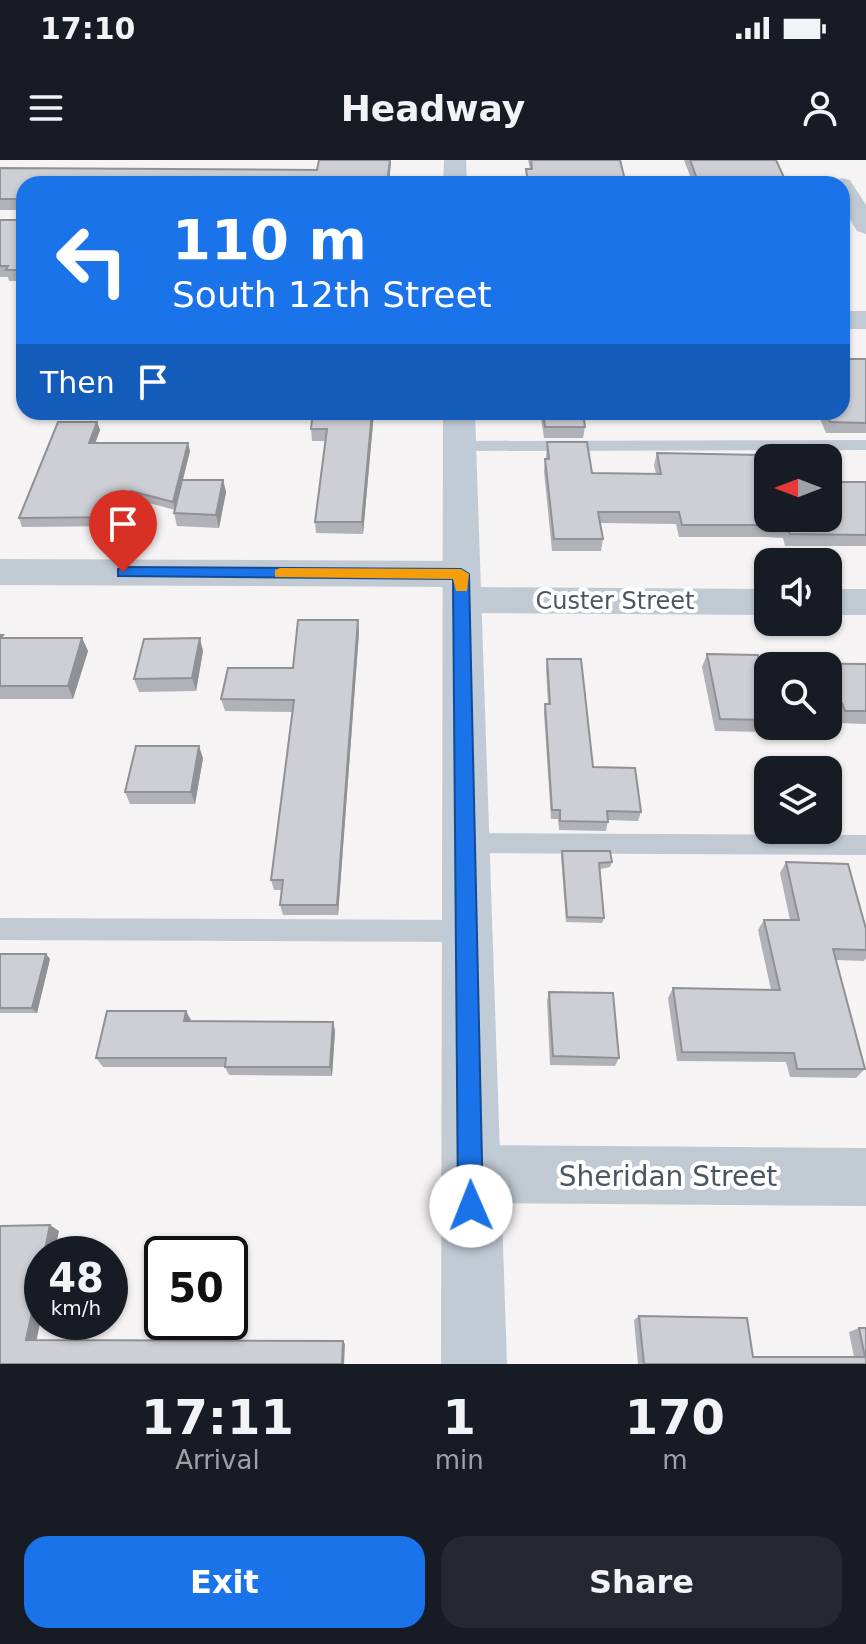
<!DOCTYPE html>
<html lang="en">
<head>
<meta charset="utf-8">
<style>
	body { margin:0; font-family:"DejaVu Sans",sans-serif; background:#242831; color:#f1f3f6; height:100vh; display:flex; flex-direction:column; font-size:30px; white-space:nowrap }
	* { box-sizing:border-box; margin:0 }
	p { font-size:26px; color:#9ea1a6 }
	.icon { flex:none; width:44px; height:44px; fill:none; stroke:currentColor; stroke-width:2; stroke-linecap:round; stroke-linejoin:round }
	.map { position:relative; height:1204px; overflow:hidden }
	.drawer { display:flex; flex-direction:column; background:#171b24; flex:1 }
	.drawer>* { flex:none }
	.guide { position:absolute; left:16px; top:16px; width:834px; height:244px; border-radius:24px; box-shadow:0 2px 6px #0004; background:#1a73e8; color:#fff; overflow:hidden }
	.needle { width:52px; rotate:270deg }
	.controls { position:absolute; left:754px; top:284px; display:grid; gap:16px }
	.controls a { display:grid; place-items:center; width:88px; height:88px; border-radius:16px; background:#171b24; box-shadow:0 2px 6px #0004; font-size:40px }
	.speed { position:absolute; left:24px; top:1076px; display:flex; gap:16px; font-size:40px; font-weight:700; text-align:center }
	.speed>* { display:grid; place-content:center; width:104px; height:104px; border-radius:50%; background:#171b24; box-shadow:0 2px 6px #0004; line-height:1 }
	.speed small { font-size:20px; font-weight:400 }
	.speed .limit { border:4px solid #111; border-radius:12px; background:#fff; color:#111 }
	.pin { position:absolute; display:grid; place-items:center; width:68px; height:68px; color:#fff; margin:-82px -34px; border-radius:50% 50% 50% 0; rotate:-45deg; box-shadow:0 0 8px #0007 }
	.pin .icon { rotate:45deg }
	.me { position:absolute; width:88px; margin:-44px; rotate:359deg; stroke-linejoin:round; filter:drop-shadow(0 0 6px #0008) }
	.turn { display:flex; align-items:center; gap:28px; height:168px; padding:0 24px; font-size:36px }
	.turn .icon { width:104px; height:104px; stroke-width:2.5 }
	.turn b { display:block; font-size:56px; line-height:68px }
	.then { display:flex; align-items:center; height:76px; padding:0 24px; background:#0003; gap:16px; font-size:30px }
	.eta { display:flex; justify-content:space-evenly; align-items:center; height:136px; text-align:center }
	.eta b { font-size:48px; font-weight:700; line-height:56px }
	.action { display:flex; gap:16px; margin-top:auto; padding:16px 24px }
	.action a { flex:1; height:92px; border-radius:24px; background:#1a73e8; color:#fff; font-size:32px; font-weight:700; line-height:92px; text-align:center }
	.action a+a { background:#242831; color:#f1f3f6 }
	.status { display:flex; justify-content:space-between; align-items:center; height:56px; padding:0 40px; background:#171b24; direction:ltr }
	.status svg { height:22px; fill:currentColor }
	header { display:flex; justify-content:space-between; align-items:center; height:104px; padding:0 24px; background:#171b24; font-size:36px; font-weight:700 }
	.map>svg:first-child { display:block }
</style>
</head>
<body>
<div class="status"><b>17:10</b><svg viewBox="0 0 49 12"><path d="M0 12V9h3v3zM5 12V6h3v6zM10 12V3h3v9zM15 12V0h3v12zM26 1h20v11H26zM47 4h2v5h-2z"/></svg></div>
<header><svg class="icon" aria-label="menu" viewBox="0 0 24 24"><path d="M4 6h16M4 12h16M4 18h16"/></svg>Headway<svg class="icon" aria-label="person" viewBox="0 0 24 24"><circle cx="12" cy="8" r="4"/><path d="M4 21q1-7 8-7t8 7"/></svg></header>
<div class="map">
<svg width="866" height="1204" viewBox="0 0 866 1204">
	<rect width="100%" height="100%" fill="#f5f3f3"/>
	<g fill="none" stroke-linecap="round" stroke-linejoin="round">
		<!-- service -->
		<g fill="#c1cad2" fill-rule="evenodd">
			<polygon points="866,280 866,290 459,291 451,286 459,281"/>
			<polygon points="465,673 866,675 866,695 465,693 457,690 453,683 457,676"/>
			<polygon points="0,758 466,760 475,763 478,771 475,779 466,782 0,780"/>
		</g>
		<!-- minor -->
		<g fill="#c1cad2" fill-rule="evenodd">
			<polygon points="842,18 850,20 866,45 866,74 857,71 842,46 842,24 831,24"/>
			<rect x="842" y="151" width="24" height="18"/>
			<polygon points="0,399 461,401 474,405 480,414 474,423 461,427 0,425"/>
			<polygon points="462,427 768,429 768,455 462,453 448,449 443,440 448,431"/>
			<rect x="828" y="429" width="38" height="26"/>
			<polygon points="470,985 866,988 866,1046 470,1043 449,1035 441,1014 449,993"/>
		</g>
		<!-- secondary -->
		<g fill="#c1cbd6" fill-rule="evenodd">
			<polygon points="444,0 466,0 467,24 443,24"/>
			<polygon points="443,252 475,252 507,1204 441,1204"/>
		</g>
	</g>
	<!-- wall -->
	<g fill="#b0b2b7">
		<polygon points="391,0 389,24 24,24 24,136 21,136 18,125 20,121 9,121 8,117 0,117 0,60 23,60 23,50 0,50 0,8 317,10"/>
		<polygon points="528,0 620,0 626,24 526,24 526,9 530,9"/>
		<polygon points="684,0 776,0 787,24 693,24"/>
		<polygon points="866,199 866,273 826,273 817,252 842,252"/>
		<polygon points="374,252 363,374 316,373 315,362 326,281 312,281 311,269"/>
		<polygon points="540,252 583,252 585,267 583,278 544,278"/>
		<polygon points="97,262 100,270 95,283 190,291 183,320 223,320 226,332 219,368 177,366 174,353 175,350 134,339 125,366 22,367 19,358"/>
		<polygon points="547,282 592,313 656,314 654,305 657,293 768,358 866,322 866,386 785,386 783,378 767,377 679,377 676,364 600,363 603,379 601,391 552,391 544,311 545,299 546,299"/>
		<polygon points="359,472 338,755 283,755 280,745 282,730 274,730 271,720 293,552 225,551 221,539 293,508"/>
		<polygon points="0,475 4,478 82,478 88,491 73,539 0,539"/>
		<polygon points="203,491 196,531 139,532 134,519"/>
		<polygon points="707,494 760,503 866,504 866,564 838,563 836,555 828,555 828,506 768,506 768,566 771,566 768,572 715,571 702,507"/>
		<polygon points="547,499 593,607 641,652 638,661 608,660 606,671 559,670 558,659 551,659 544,553 545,544 548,544 546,509"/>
		<polygon points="203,598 195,644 130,644 125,632"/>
		<polygon points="562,691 612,702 610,707 600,709 604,758 602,763 566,762 561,696"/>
		<polygon points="786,702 866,769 866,798 864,801 836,800 865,909 856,918 790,917 786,902 677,901 668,838 673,828 771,830 758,770 764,760 790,760 780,713"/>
		<polygon points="0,794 46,794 50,799 37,853 0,853"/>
		<polygon points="549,832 619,898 615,906 550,905 547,841"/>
		<polygon points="191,860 190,861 333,862 335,871 332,916 229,915 225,907 103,907 96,898"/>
		<polygon points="639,1156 753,1197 854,1197 849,1172 859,1168 866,1204 638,1204 634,1160"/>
	</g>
	<!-- shaded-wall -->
	<g fill="#909195">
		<polygon points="390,0 391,0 389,24 387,24"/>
		<polygon points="372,252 374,252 363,374 362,362"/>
		<polygon points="97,262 100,270 92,292 89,283"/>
		<polygon points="188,283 190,291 175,350 173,342"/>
		<polygon points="223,320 226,332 219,368 216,355"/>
		<polygon points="131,331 134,339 125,366 123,357"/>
		<polygon points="358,460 359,472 338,755 337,745"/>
		<polygon points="82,478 88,491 73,539 68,526"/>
		<polygon points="200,478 203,491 196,531 192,518"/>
		<polygon points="199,586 203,598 195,644 191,632"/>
		<polygon points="46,794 50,799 37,853 32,848"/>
		<polygon points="186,851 191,860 189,870 184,861"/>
		<polygon points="333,862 335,871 332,916 330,907"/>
		<polygon points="50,1065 59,1071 54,1094 44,1094"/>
		<polygon points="42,1105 42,1154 36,1183 26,1180"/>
		<polygon points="343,1181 345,1184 344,1204 342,1204"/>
	</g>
	<!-- building -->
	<g fill="#cdcfd5" stroke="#909195" stroke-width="2">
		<polygon points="319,0 390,0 387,24 24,24 24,110 6,110 8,106 0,106 0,60 23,60 23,39 0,39 0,8 317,10"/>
		<polygon points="531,0 620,0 626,24 528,24 526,9 532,9"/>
		<polygon points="690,0 776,0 787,24 699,24"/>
		<polygon points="24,113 24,124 18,125"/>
		<polygon points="842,199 866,199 866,263 830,262 826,252 842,252"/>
		<polygon points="313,252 372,252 362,362 315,362 327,269 311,269"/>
		<polygon points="543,252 583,252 585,267 545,267"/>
		<polygon points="58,262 97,262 89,283 188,283 173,342 131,331 123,357 19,358"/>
		<polygon points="547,282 587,282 592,313 661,314 657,293 761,295 768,315 768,358 828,358 828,322 866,322 866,375 790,374 787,367 771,365 682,365 679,352 598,352 603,379 554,379 545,299 549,299"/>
		<polygon points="182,320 223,320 216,355 174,353"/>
		<polygon points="298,460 358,460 337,745 280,745 283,720 271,720 294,540 221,539 228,508 293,508"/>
		<polygon points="0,475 3,475 1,478 82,478 68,526 0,526"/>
		<polygon points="200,478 192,518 134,519 144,479"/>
		<polygon points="707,494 758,495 760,503 866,504 866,551 845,551 842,543 828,543 828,506 768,506 768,560 720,559"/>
		<polygon points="547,499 581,499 593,607 635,608 641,652 607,651 608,662 560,661 560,650 552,650 545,544 550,544"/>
		<polygon points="136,586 199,586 191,632 125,632"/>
		<polygon points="562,691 610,691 612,702 599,703 604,758 567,757"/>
		<polygon points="786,702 848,704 866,769 866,790 833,789 865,909 797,909 794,893 682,892 673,828 780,830 764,760 799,760"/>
		<polygon points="0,794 46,794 32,848 0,848"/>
		<polygon points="549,832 613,833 619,898 553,896"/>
		<polygon points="107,851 186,851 184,861 333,862 330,907 225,907 226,898 96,898"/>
		<polygon points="50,1065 44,1094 42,1094 42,1105 26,1180 343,1181 342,1204 0,1204 0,1066"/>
		<polygon points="639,1156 747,1158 753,1197 865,1197 859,1168 866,1168 866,1204 644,1204"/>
	</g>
	<!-- route -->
	<polygon fill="#1a73e8" stroke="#114b97" stroke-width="2" points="123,407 461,409 469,414 483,1046 480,1055 471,1058 462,1055 458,1046 453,419 118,416 118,409"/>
	<!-- slow -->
	<polygon fill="#f59e0b" points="280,408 461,409 469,414 467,431 456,431 453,419 275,417 275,410"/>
	<g text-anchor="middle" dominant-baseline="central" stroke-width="8" stroke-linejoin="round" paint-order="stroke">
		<!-- street labels -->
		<g font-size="24" fill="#4a5661" stroke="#fff">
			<text x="615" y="441">Custer Street</text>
		</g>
		<!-- near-street labels -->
		<g font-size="28" fill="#4a5661" stroke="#fff">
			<text x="668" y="1016">Sheridan Street</text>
		</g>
	</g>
</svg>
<div class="controls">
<a><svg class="needle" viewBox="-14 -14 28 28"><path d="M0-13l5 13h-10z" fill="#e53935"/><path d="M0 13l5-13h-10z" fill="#9ea1a6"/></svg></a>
<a><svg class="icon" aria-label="sound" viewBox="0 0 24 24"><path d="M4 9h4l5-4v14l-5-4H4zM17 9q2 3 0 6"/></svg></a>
<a><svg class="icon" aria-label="search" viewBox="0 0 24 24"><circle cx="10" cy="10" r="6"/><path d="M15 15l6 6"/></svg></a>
<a><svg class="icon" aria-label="layers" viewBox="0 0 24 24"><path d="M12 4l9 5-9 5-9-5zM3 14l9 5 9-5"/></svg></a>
</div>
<div class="speed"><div>48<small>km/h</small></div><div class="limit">50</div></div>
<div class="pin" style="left:123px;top:412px;background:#d93025"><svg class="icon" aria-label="arrive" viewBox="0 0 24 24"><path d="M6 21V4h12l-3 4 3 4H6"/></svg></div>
<svg class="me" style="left:471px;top:1046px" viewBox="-20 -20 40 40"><circle r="19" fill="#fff"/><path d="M0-13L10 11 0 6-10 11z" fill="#1a73e8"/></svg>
<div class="guide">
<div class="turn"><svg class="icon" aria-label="left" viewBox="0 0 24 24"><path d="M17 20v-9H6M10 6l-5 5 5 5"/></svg><div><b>110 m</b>South 12th Street</div></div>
<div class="then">Then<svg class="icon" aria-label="arrive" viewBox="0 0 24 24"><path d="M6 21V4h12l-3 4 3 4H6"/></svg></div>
</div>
</div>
<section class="drawer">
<div class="eta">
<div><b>17:11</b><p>Arrival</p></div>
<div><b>1</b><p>min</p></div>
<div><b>170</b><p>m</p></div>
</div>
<div class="action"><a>Exit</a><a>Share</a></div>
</section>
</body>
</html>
